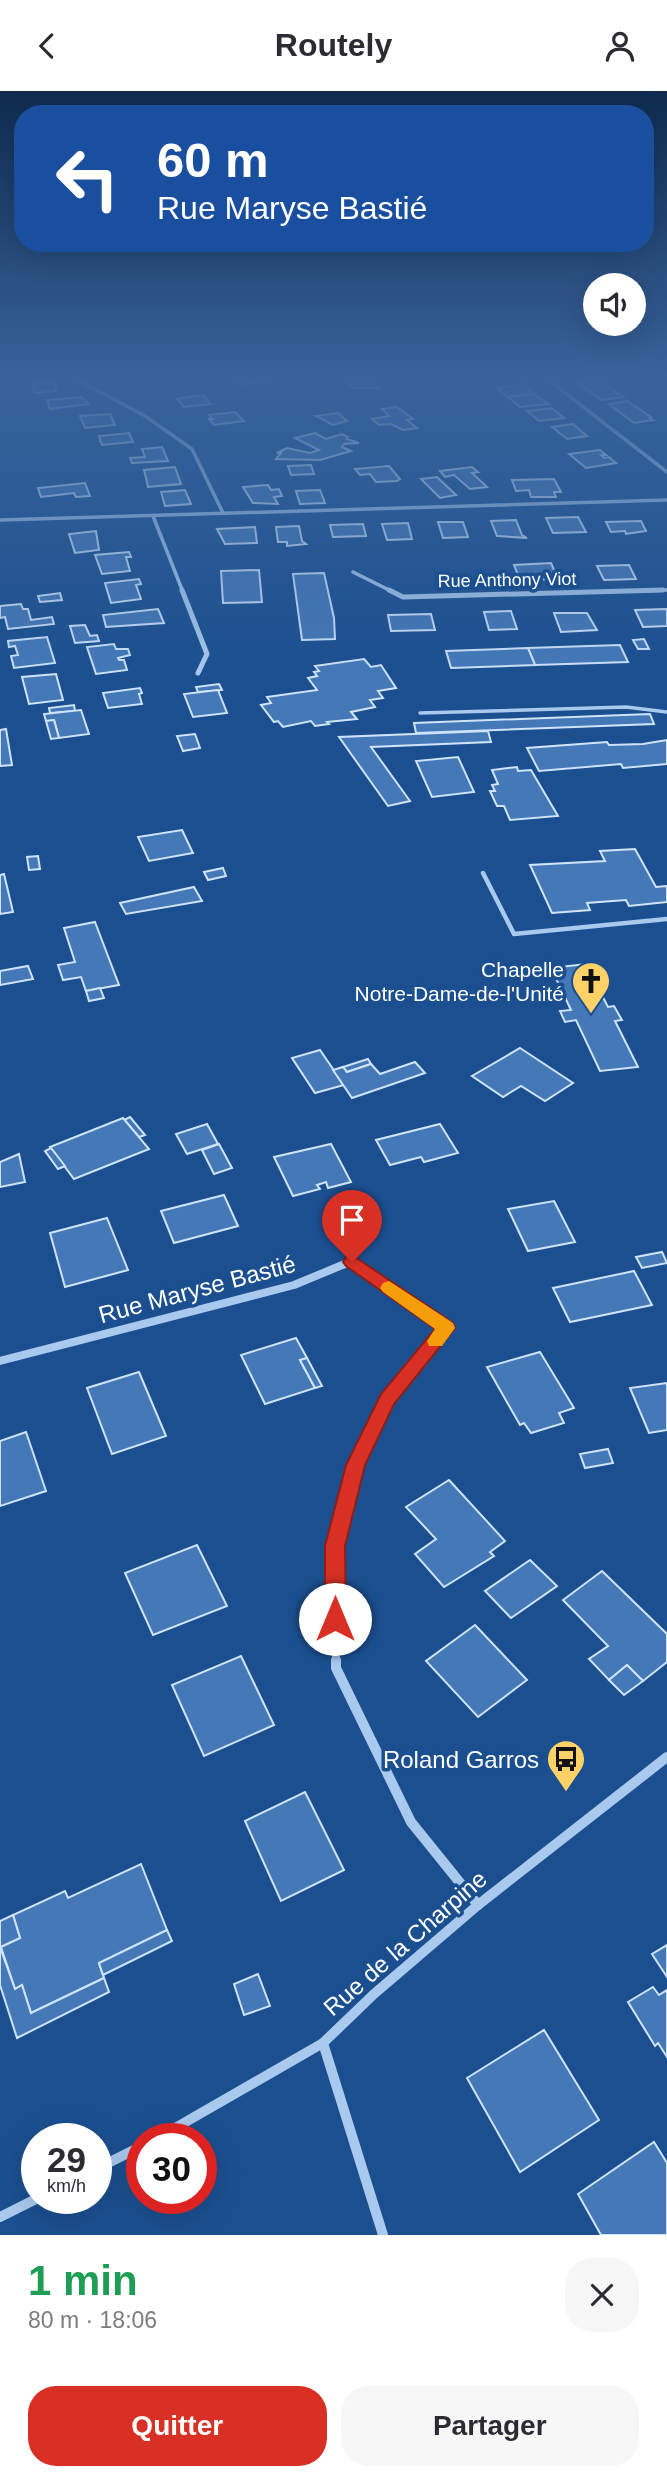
<!DOCTYPE html>
<html lang="fr">
<head>
<meta charset="utf-8">
<style>
	body { margin:0; font-family:Arial,sans-serif; background:#f7f7f7; color:#2b2b33; height:100vh; display:flex; flex-direction:column; font-size:26px; white-space:nowrap }
	* { box-sizing:border-box; margin:0 }
	p { font-size:23px; color:#7c7c81 }
	.icon { flex:none; width:38px; height:38px; fill:none; stroke:currentColor; stroke-width:2; stroke-linecap:round; stroke-linejoin:round }
	.map { position:relative; height:2144px; overflow:hidden }
	.drawer { display:flex; flex-direction:column; background:#fff; flex:1 }
	.drawer>* { flex:none }
	.banner { position:absolute; left:14px; top:14px; width:640px; height:147px; border-radius:28px; box-shadow:0 7px 28px #0002; background:#1a4fa0; color:#fff; overflow:hidden }
	.controls { position:absolute; left:583px; top:182px; display:grid; gap:14px }
	.controls a { display:grid; place-items:center; width:63px; height:63px; border-radius:50%; background:#fff; box-shadow:0 7px 28px #0002; font-size:35px }
	.speed { position:absolute; left:21px; top:2032px; display:flex; gap:14px; font-size:35px; font-weight:700; text-align:center }
	.speed>* { display:grid; place-content:center; width:91px; height:91px; border-radius:50%; background:#fff; box-shadow:0 7px 28px #0002; line-height:1 }
	.speed small { font-size:18px; font-weight:400 }
	.speed .limit { border:10px solid #d22; background:#fff; color:#111 }
	.pin { position:absolute; display:grid; place-items:center; width:60px; height:60px; color:#fff; margin:-72px -30px; border-radius:50% 50% 50% 0; rotate:-45deg; box-shadow:0 0 7px #0007 }
	.pin .icon { rotate:45deg }
	.me { position:absolute; width:77px; margin:-38px; rotate:0deg; stroke-linejoin:round; filter:drop-shadow(0 0 5px #0008) }
	.turn { display:flex; align-items:center; gap:24px; height:147px; padding:0 28px; font-size:32px }
	.turn .icon { width:91px; height:91px; stroke-width:2.5 }
	.turn b { display:block; font-size:49px; line-height:60px }
	.round { display:grid; place-items:center; flex:none; width:74px; height:74px; border-radius:28px; background:#f7f7f7 }
	.headline { display:flex; align-items:center; justify-content:space-between; height:119px; padding:0 28px }
	h1 { font-size:42px; font-weight:700; line-height:52px; color:#1e9e55 }
	.cta { display:flex; gap:14px; margin-top:auto; padding:14px 28px }
	.cta a { flex:1; height:80px; border-radius:28px; background:#d93025; color:#fff; font-size:28px; font-weight:700; line-height:80px; text-align:center }
	.cta a+a { background:#f7f7f7; color:#2b2b33 }
	header { display:flex; justify-content:space-between; align-items:center; height:91px; padding:0 28px; background:#fff; font-size:32px; font-weight:700 }
	.map>svg:first-child { display:block }
</style>
</head>
<body>
<header><svg class="icon" aria-label="back" viewBox="0 0 24 24"><path d="M15 5l-7 7 7 7"/></svg>Routely<svg class="icon" aria-label="person" viewBox="0 0 24 24"><circle cx="12" cy="8" r="4"/><path d="M4 21q1-7 8-7t8 7"/></svg></header>
<div class="map">
<svg width="667" height="2144" viewBox="0 0 667 2144">
	<rect width="100%" height="100%" fill="#1b4f8f"/>
	<!-- building -->
	<g fill="#4478b7" stroke="#cfe3fa" stroke-width="2">
		<polygon points="342,287 367,287 378,297 353,297"/>
		<polygon points="600,289 614,300 624,306 601,309 577,291"/>
		<polygon points="51,291 55,292 56,300 35,302 32,292"/>
		<polygon points="524,293 534,303 508,306 496,297"/>
		<polygon points="534,303 549,313 520,316 508,306"/>
		<polygon points="203,304 211,313 184,316 177,308"/>
		<polygon points="81,306 89,313 50,318 47,309"/>
		<polygon points="627,310 651,326 649,327 653,329 634,332 609,313"/>
		<polygon points="397,316 413,328 407,329 417,337 403,339 391,333 379,334 372,328 389,325 382,318"/>
		<polygon points="552,317 564,327 539,330 527,320"/>
		<polygon points="235,321 244,330 214,334 209,328 213,328 209,324"/>
		<polygon points="338,322 347,330 333,334 316,325"/>
		<polygon points="110,323 115,334 85,337 80,325"/>
		<polygon points="573,333 587,345 567,348 552,336"/>
		<polygon points="129,342 133,351 102,354 99,345"/>
		<polygon points="315,342 326,348 342,343 348,346 347,348 359,352 344,353 342,356 351,360 320,369 276,368 281,362 277,362 287,357 310,362 319,359 295,347"/>
		<polygon points="162,356 168,370 132,372 130,367 145,366 142,358"/>
		<polygon points="600,359 606,364 601,364 604,367 609,366 616,372 586,377 569,363"/>
		<polygon points="311,374 314,383 291,384 288,375"/>
		<polygon points="389,375 400,388 397,390 376,391 370,383 360,384 355,378"/>
		<polygon points="175,376 181,393 148,396 144,379"/>
		<polygon points="472,376 478,381 472,382 487,396 470,398 454,384 445,386 440,380"/>
		<polygon points="437,386 456,404 440,407 421,388"/>
		<polygon points="554,388 561,401 554,401 556,406 531,406 529,399 516,400 512,389"/>
		<polygon points="85,392 90,405 76,406 74,402 41,406 38,397"/>
		<polygon points="268,394 271,399 279,398 282,405 274,406 278,413 253,412 243,396"/>
		<polygon points="185,399 191,413 165,415 161,401"/>
		<polygon points="320,399 325,412 300,413 296,400"/>
		<polygon points="578,426 586,441 553,442 546,427"/>
		<polygon points="516,429 522,444 527,447 497,445 491,430"/>
		<polygon points="641,430 646,440 626,443 625,440 611,441 606,431"/>
		<polygon points="438,431 463,431 468,446 443,447"/>
		<polygon points="408,432 412,448 387,449 382,433"/>
		<polygon points="363,433 366,445 333,446 330,434"/>
		<polygon points="299,435 302,450 306,453 287,455 287,451 278,451 276,436"/>
		<polygon points="255,436 257,452 225,453 217,438"/>
		<polygon points="96,440 99,459 75,462 69,443"/>
		<polygon points="129,461 131,466 126,466 130,480 102,483 95,464"/>
		<polygon points="551,472 558,488 520,489 514,474"/>
		<polygon points="629,474 636,488 604,489 597,475"/>
		<polygon points="259,479 262,511 223,512 221,480"/>
		<polygon points="324,482 334,527 335,548 302,549 293,483"/>
		<polygon points="139,488 141,493 136,494 141,508 111,512 105,492"/>
		<polygon points="60,502 62,509 40,511 38,505"/>
		<polygon points="21,513 23,518 28,518 31,529 52,526 54,533 8,538 5,526 0,527 0,515"/>
		<polygon points="158,518 164,532 106,536 103,524"/>
		<polygon points="667,518 667,535 643,536 635,519"/>
		<polygon points="511,520 517,538 489,539 484,521"/>
		<polygon points="554,522 587,522 597,539 561,541"/>
		<polygon points="431,523 435,539 391,540 388,524"/>
		<polygon points="85,534 90,545 97,544 99,550 75,552 70,535"/>
		<polygon points="47,546 55,572 14,577 11,565 18,564 15,555 9,556 8,550"/>
		<polygon points="644,548 649,558 638,558 633,549"/>
		<polygon points="114,553 116,558 128,558 130,564 118,567 119,569 124,569 127,579 96,583 87,556"/>
		<polygon points="620,554 628,571 535,574 528,557"/>
		<polygon points="528,557 535,574 451,577 446,560"/>
		<polygon points="364,568 371,576 381,574 396,597 378,600 383,607 370,609 375,616 351,621 357,628 327,631 329,633 315,635 311,630 283,636 278,630 274,631 261,614 271,612 267,606 317,599 308,587 317,585 314,581 319,580 315,575"/>
		<polygon points="56,583 63,609 29,613 22,586"/>
		<polygon points="219,593 222,599 198,601 196,596"/>
		<polygon points="140,597 142,602 139,603 142,613 108,617 103,602"/>
		<polygon points="218,599 227,622 193,626 184,603"/>
		<polygon points="74,614 75,620 50,622 49,617"/>
		<polygon points="81,619 89,643 59,647 54,629 46,630 44,623"/>
		<polygon points="650,623 654,633 416,642 414,632"/>
		<polygon points="54,629 59,647 51,648 46,630"/>
		<polygon points="6,638 12,674 0,675 0,639"/>
		<polygon points="488,640 491,651 371,656 410,710 388,715 339,646"/>
		<polygon points="195,643 200,657 183,660 177,645"/>
		<polygon points="667,649 667,673 623,677 621,673 539,680 527,657 607,651 609,654 643,653"/>
		<polygon points="458,666 474,701 432,706 416,670"/>
		<polygon points="517,676 518,680 531,679 558,725 510,729 504,715 497,715 490,700 495,700 492,694 498,693 492,679"/>
		<polygon points="182,739 193,762 149,770 138,746"/>
		<polygon points="635,758 656,796 667,795 667,811 629,815 626,809 587,812 590,819 552,822 530,774 605,770 600,760"/>
		<polygon points="38,765 40,778 29,779 27,766"/>
		<polygon points="223,777 226,785 208,789 204,781"/>
		<polygon points="4,783 13,821 0,823 0,784"/>
		<polygon points="194,796 202,810 126,823 120,812"/>
		<polygon points="95,831 119,894 86,900 81,886 63,889 58,874 75,871 64,837"/>
		<polygon points="586,873 608,916 614,915 622,929 615,930 638,976 600,980 576,929 565,931 560,920 571,919 551,877"/>
		<polygon points="28,875 33,888 0,894 0,880"/>
		<polygon points="100,897 104,907 89,910 86,900"/>
		<polygon points="520,957 573,992 545,1010 521,995 503,1006 472,985"/>
		<polygon points="320,959 344,994 315,1002 292,967"/>
		<polygon points="368,968 371,973 347,981 343,976"/>
		<polygon points="415,971 425,982 352,1007 333,979 343,976 347,981 371,973 380,983"/>
		<polygon points="130,1026 145,1044 139,1046 124,1029"/>
		<polygon points="123,1027 149,1058 74,1088 50,1056"/>
		<polygon points="207,1033 218,1053 187,1063 176,1043"/>
		<polygon points="440,1033 458,1062 424,1071 421,1066 390,1074 376,1049"/>
		<polygon points="219,1053 232,1077 214,1083 202,1059"/>
		<polygon points="331,1053 351,1091 328,1097 326,1091 317,1094 320,1098 293,1105 274,1066"/>
		<polygon points="51,1057 65,1075 58,1078 45,1060"/>
		<polygon points="19,1063 25,1091 0,1096 0,1071"/>
		<polygon points="224,1104 238,1135 174,1152 161,1120"/>
		<polygon points="554,1110 575,1151 528,1160 508,1118"/>
		<polygon points="107,1127 128,1179 65,1196 50,1142"/>
		<polygon points="662,1161 667,1172 642,1177 636,1166"/>
		<polygon points="634,1180 652,1214 570,1231 553,1197"/>
		<polygon points="296,1247 307,1267 300,1269 315,1297 265,1313 241,1264"/>
		<polygon points="540,1261 574,1317 559,1322 564,1332 531,1342 524,1332 520,1334 487,1276"/>
		<polygon points="307,1267 322,1295 315,1297 300,1269"/>
		<polygon points="139,1281 166,1345 112,1363 87,1297"/>
		<polygon points="667,1292 667,1339 649,1342 630,1297"/>
		<polygon points="26,1341 46,1400 0,1415 0,1350"/>
		<polygon points="608,1358 613,1372 585,1377 580,1363"/>
		<polygon points="449,1389 505,1450 490,1461 494,1465 444,1496 415,1463 436,1448 406,1416"/>
		<polygon points="197,1454 227,1515 153,1544 125,1482"/>
		<polygon points="530,1469 557,1495 511,1527 485,1500"/>
		<polygon points="602,1480 667,1543 667,1571 643,1590 627,1574 609,1589 589,1568 608,1555 563,1509"/>
		<polygon points="475,1534 527,1589 478,1626 426,1570"/>
		<polygon points="241,1565 274,1634 204,1665 172,1594"/>
		<polygon points="627,1574 643,1590 624,1604 609,1589"/>
		<polygon points="305,1701 344,1779 281,1810 245,1730"/>
		<polygon points="141,1773 167,1839 99,1872 104,1887 31,1922 22,1894 15,1898 1,1856 20,1847 13,1824 65,1800 68,1807"/>
		<polygon points="13,1824 20,1847 0,1856 0,1830"/>
		<polygon points="167,1839 172,1850 103,1884 99,1872"/>
		<polygon points="667,1854 667,1886 652,1863"/>
		<polygon points="0,1856 15,1898 22,1894 31,1922 104,1887 109,1901 17,1947 0,1894"/>
		<polygon points="258,1883 270,1915 244,1924 234,1893"/>
		<polygon points="653,1896 659,1904 667,1899 667,1966 658,1952 655,1955 628,1911"/>
		<polygon points="544,1939 599,2029 520,2081 467,1987"/>
		<polygon points="654,2051 667,2072 667,2144 601,2144 578,2103"/>
	</g>
	<g fill="none" stroke-linecap="round" stroke-linejoin="round">
		<!-- service-far2 -->
		<polyline stroke="#a9c9ee" stroke-width="2.5" points="226,287 242,294 279,287"/>
		<!-- service-far1 -->
		<polyline stroke="#a9c9ee" stroke-width="3.5" points="420,622 626,616 667,621"/>
		<!-- service -->
		<polyline stroke="#a9c9ee" stroke-width="4.5" points="483,782 514,843 667,828"/>
		<!-- minor-far3 -->
		<g stroke="#a9c9ee" stroke-width="3.5">
			<polyline points="74,287 145,325 192,358 223,422"/>
			<polyline points="546,287 667,381"/>
			<polyline points="153,425 183,501"/>
			<polyline points="0,429 667,409"/>
			<polyline points="353,481 393,501"/>
			<polyline points="597,501 667,499"/>
		</g>
		<!-- minor-far2 -->
		<g stroke="#a9c9ee" stroke-width="5">
			<polyline points="182,499 207,563 198,582"/>
			<polyline points="389,499 403,506 663,499"/>
		</g>
		<!-- minor-far1 -->
		<polyline stroke="#a9c9ee" stroke-width="8" points="0,1270 294,1194 352,1170 447,1237 387,1308 356,1374 335,1455 336,1571"/>
		<!-- minor -->
		<g stroke="#a9c9ee" stroke-width="10">
			<polyline points="336,1569 336,1577 411,1731 478,1814"/>
			<polyline points="323,1952 383,2144"/>
			<polyline points="156,2048 323,1952 374,1903 478,1814 667,1666"/>
			<polyline points="96,2078 142,2055"/>
			<polyline points="0,2126 38,2107"/>
		</g>
	</g>
	<!-- sky -->
	<linearGradient id="sky" x2="0" y2="1"><stop stop-color="#0f2b4f"/><stop offset="0.49" stop-color="#39639b"/><stop offset="1" stop-color="#39639b" stop-opacity="0"/></linearGradient>
	<rect width="667" height="587" fill="url(#sky)"/>
	<!-- route -->
	<polygon fill="#d93025" stroke="#8d1f18" stroke-width="2" points="352,1164 453,1232 455,1237 394,1313 365,1374 345,1455 346,1528 343,1534 335,1537 328,1534 325,1528 325,1455 346,1374 381,1303 435,1238 346,1175 343,1171 346,1166"/>
	<!-- slow -->
	<polygon fill="#f59e0b" points="389,1190 453,1232 455,1237 442,1255 429,1255 427,1250 435,1238 383,1201 380,1197 383,1192"/>
	<!-- icons -->
	<defs>
		<symbol id="church-pin" viewBox="-11 -11 22 30"><path d="M0 17L-7.5 6A9.5 9.5 0 1 1 7.5 6Z" fill="#ffd166" stroke="#1b4f8f"/><path d="M-1.2-6h2.4v3.5h3.3v2.4h-3.3V6h-2.4V-.1h-3.3v-2.4h3.3Z" fill="#111"/></symbol>
		<symbol id="bus-pin" viewBox="-11 -11 22 30"><path d="M0 17L-7.5 6A9.5 9.5 0 1 1 7.5 6Z" fill="#ffd166" stroke="#1b4f8f"/><path d="M-5-6H5V4H4V6H2V4H-2V6H-4V4H-5ZM-3.5-4V0h7V-4ZM-3.5 1.2v1.5H-2V1.2ZM2 1.2v1.5H3.5V1.2Z" fill="#111"/></symbol>
	</defs>
	<g fill-rule="evenodd">
		<use href="#church-pin" x="569" y="868" width="44" height="60"/>
		<use href="#bus-pin" x="544" y="1646" width="44" height="60"/>
	</g>
	<g text-anchor="middle" dominant-baseline="central" stroke-width="7" stroke-linejoin="round" paint-order="stroke">
		<!-- far-street labels -->
		<g font-size="18" fill="#fff" stroke="#1b4f8f">
			<text transform="translate(507 489) rotate(-1)">Rue Anthony Viot</text>
		</g>
		<!-- poi labels -->
		<g font-size="21" fill="#fff" stroke="#1b4f8f" text-anchor="end">
			<text x="564" y="878">Chapelle<tspan x="564" dy="24">Notre-Dame-de-l'Unité</tspan></text>
		</g>
		<!-- near-street labels -->
		<g font-size="24" fill="#fff" stroke="#1b4f8f">
			<text transform="translate(197 1198) rotate(-15)">Rue Maryse Bastié</text>
			<text transform="translate(405 1852) rotate(-41)">Rue de la Charpine</text>
		</g>
		<!-- near-poi labels -->
		<g font-size="24" fill="#fff" stroke="#1b4f8f" text-anchor="end">
			<text x="539" y="1668">Roland Garros</text>
		</g>
	</g>
</svg>
<div class="controls">
<a><svg class="icon" aria-label="sound" viewBox="0 0 24 24"><path d="M4 9h4l5-4v14l-5-4H4zM17 9q2 3 0 6"/></svg></a>
</div>
<div class="speed"><div>29<small>km/h</small></div><div class="limit">30</div></div>
<div class="pin" style="left:352px;top:1171px;background:#d93025"><svg class="icon" aria-label="arrive" viewBox="0 0 24 24"><path d="M6 21V4h12l-3 4 3 4H6"/></svg></div>
<svg class="me" style="left:335px;top:1528px" viewBox="-20 -20 40 40"><circle r="19" fill="#fff"/><path d="M0-13L10 11 0 6-10 11z" fill="#d93025"/></svg>
<div class="banner">
<div class="turn"><svg class="icon" aria-label="left" viewBox="0 0 24 24"><path d="M17 20v-9H6M10 6l-5 5 5 5"/></svg><div><b>60 m</b>Rue Maryse Bastié</div></div>
</div>
</div>
<section class="drawer">
<div class="headline"><div><h1>1 min</h1><p>80 m · 18:06</p></div><a class="round"><svg class="icon" aria-label="close" viewBox="0 0 24 24"><path d="M6 6l12 12M18 6L6 18"/></svg></a></div>
<div class="cta"><a>Quitter</a><a>Partager</a></div>
</section>
</body>
</html>
